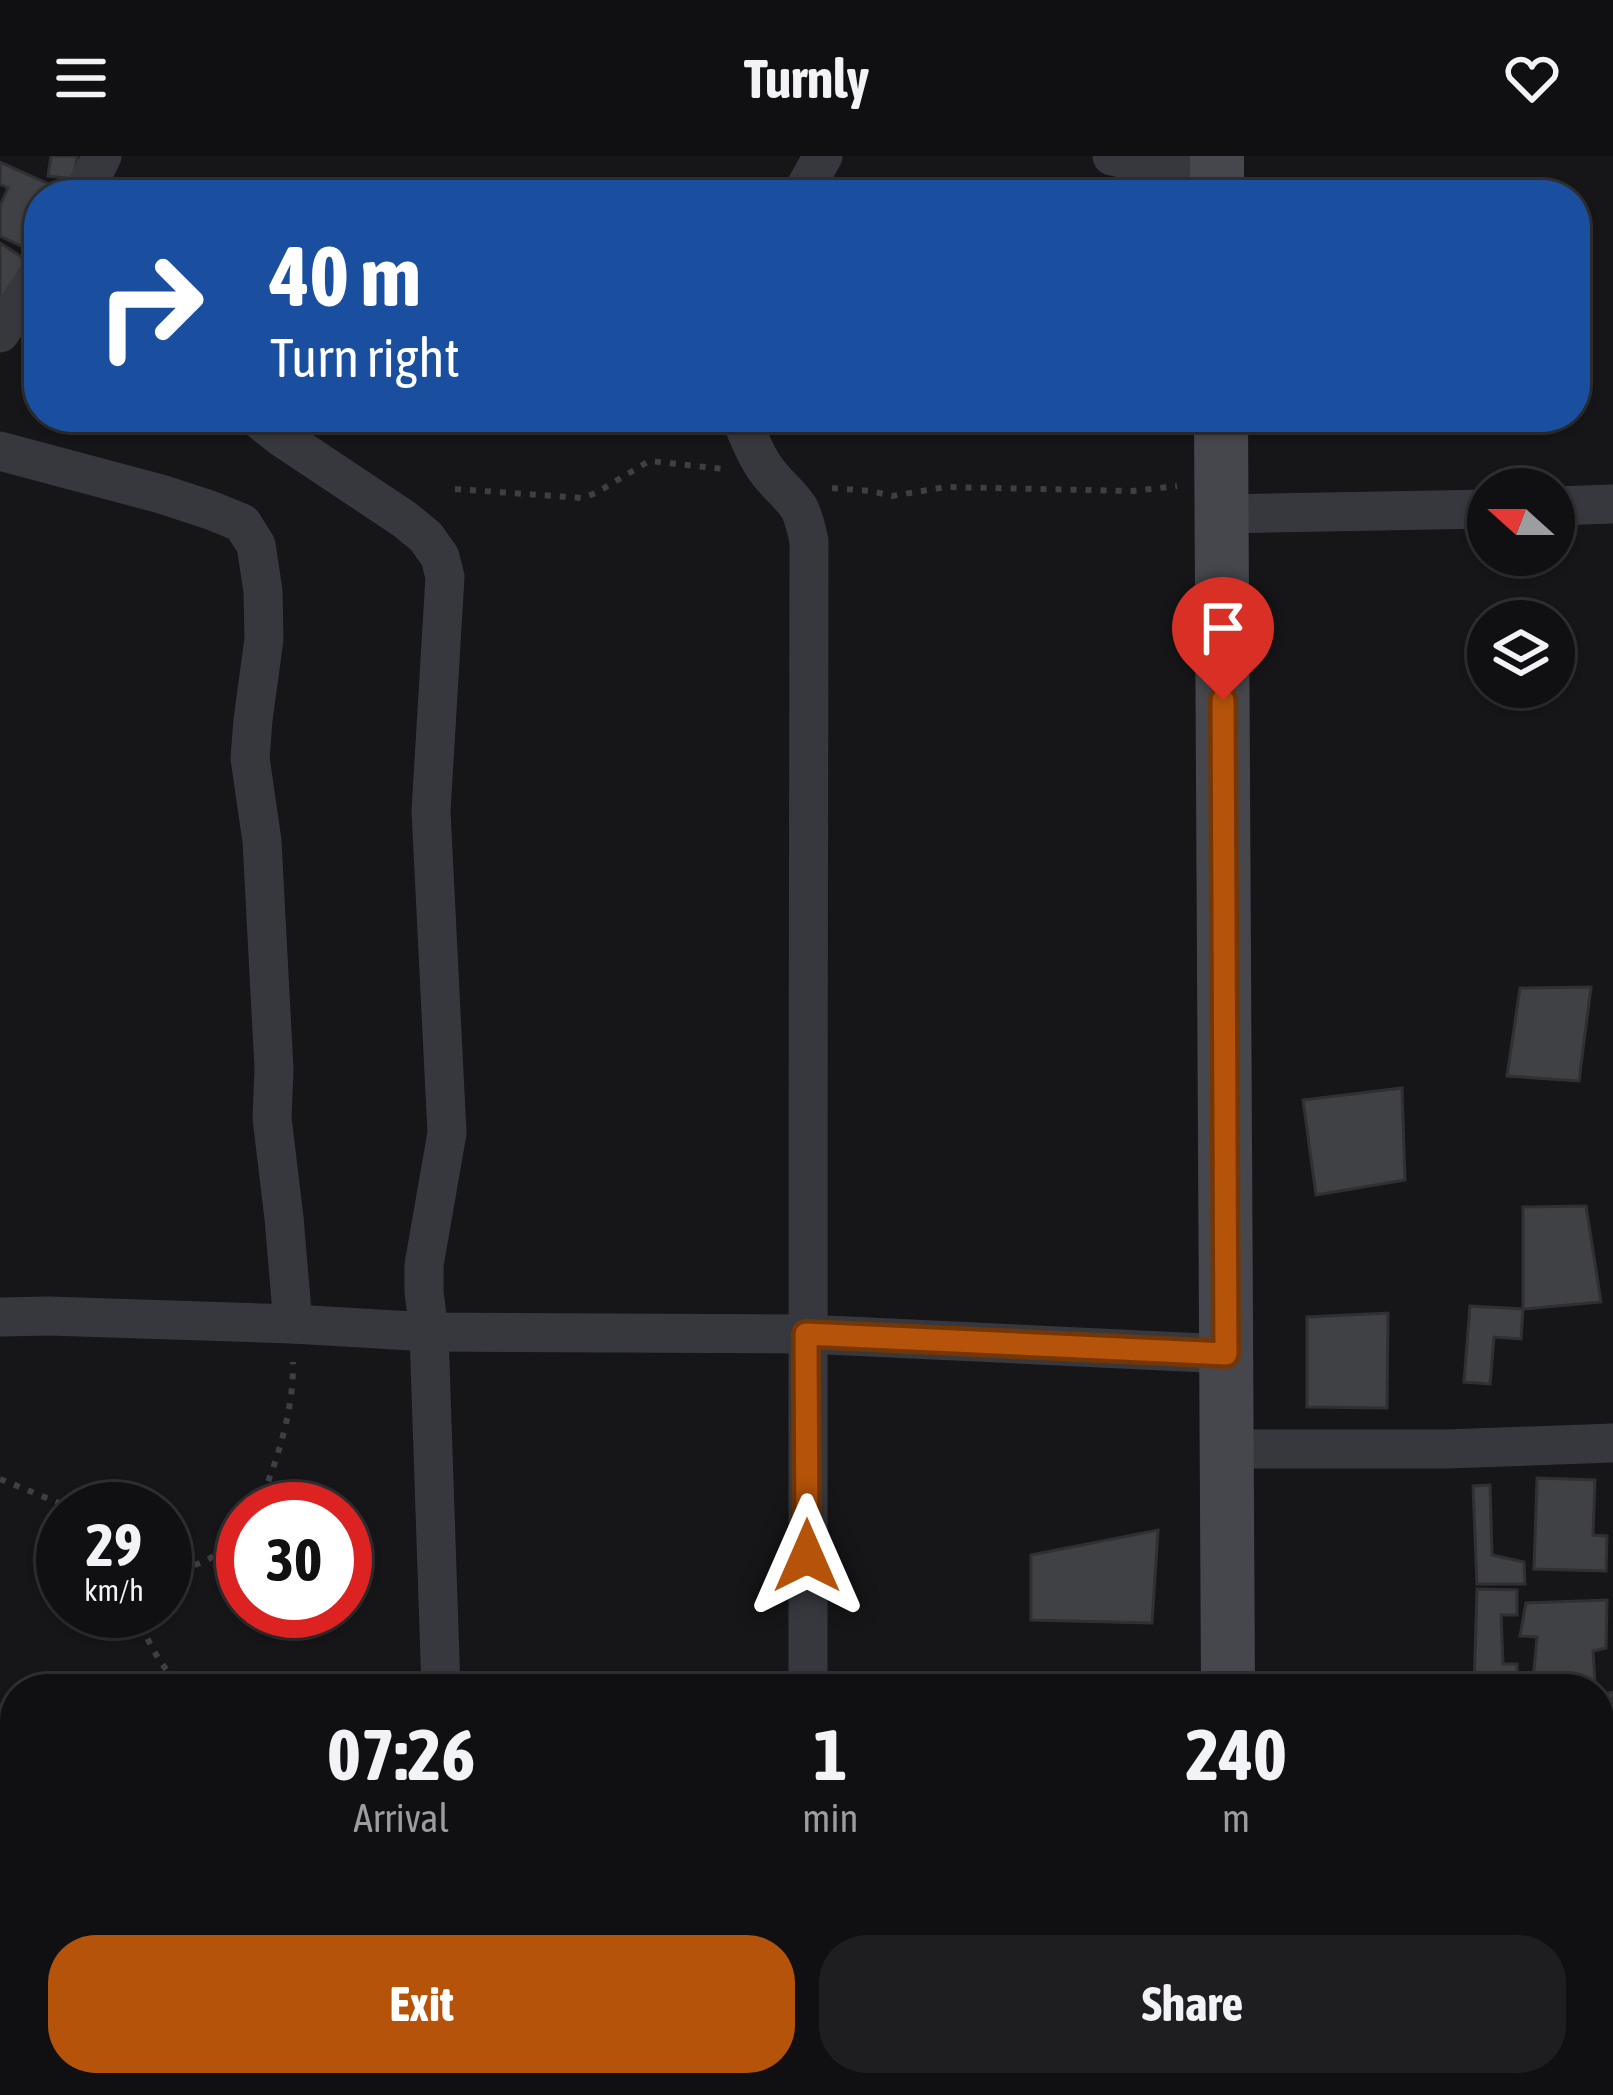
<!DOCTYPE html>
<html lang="en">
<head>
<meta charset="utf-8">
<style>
	body { margin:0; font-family:"Asap Condensed",sans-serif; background:#1e1e20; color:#f1f3f6; height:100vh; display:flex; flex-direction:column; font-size:45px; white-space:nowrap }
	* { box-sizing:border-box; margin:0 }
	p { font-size:39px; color:#9c9d9f }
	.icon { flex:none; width:66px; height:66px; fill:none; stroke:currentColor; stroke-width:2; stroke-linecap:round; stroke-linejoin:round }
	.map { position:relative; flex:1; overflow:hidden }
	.drawer { position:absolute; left:0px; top:1518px; width:1614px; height:423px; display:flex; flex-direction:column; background:#101012; border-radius:48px 48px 0 0; box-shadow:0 3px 9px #0004,0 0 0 3px #303032 }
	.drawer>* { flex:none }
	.hud { position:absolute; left:24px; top:24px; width:1566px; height:252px; border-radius:48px; box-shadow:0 3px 9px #0004,0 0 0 3px #303032; background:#1a4fa0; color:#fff; overflow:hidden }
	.needle { width:78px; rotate:291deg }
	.buttons { position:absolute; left:1467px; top:312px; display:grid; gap:24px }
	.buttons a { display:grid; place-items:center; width:108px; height:108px; border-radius:50%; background:#101012; box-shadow:0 3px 9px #0004,0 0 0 3px #303032; font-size:60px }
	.speed { position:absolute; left:36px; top:1326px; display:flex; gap:24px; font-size:60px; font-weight:700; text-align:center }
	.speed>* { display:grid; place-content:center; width:156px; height:156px; border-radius:50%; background:#101012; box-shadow:0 3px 9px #0004,0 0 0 3px #303032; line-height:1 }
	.speed small { font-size:30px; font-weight:400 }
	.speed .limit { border:18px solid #d22; background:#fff; color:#111 }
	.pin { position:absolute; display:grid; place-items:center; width:102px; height:102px; color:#fff; margin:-123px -51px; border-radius:50% 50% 50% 0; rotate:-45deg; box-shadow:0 0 12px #0007 }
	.pin .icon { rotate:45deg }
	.me { position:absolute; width:132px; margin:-66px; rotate:0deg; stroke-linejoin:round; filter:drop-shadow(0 0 9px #0008) }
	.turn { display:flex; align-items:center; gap:42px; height:252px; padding:0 48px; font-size:54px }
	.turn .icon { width:156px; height:156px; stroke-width:2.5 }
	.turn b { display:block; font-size:84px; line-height:102px }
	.eta { display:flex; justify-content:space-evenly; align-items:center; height:204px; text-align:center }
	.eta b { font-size:72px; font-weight:700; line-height:84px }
	.button { display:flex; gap:24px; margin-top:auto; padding:24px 48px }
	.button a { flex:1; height:138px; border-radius:48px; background:#b45309; color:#fff; font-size:48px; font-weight:700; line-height:138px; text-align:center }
	.button a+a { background:#1e1e20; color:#f1f3f6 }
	header { display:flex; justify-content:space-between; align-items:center; height:156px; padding:0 48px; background:#101012; font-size:54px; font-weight:700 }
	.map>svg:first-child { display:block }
</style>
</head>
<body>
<header><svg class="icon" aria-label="menu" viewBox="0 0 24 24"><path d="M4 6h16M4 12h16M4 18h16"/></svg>Turnly<svg class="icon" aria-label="heart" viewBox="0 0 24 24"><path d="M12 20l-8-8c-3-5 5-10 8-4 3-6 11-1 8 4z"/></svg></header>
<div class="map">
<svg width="1613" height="1939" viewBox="0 0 1613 1939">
	<rect width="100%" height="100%" fill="#161618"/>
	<!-- building -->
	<g fill="#404145" stroke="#303034" stroke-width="3">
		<polygon points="51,0 77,0 74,23 48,20"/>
		<polygon points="0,6 69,37 39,39 39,98 0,80 0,50 8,32 0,28"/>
		<polygon points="0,87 31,107 0,156"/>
		<polygon points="1591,831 1579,925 1507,920 1520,832"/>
		<polygon points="1402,932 1405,1024 1316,1039 1303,944"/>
		<polygon points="1586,1050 1601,1146 1523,1153 1523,1051"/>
		<polygon points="1470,1150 1523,1153 1521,1183 1494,1181 1490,1228 1464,1226"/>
		<polygon points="1388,1157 1387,1252 1307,1251 1307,1161"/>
		<polygon points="1537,1322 1595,1324 1593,1379 1607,1380 1606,1415 1534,1413"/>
		<polygon points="1490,1329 1492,1399 1524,1406 1525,1428 1477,1428 1473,1330"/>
		<polygon points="1158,1374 1152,1467 1031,1464 1031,1399"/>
		<polygon points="1477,1433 1517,1434 1517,1459 1501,1459 1503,1508 1517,1508 1518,1533 1474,1533"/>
		<polygon points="1607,1444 1606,1492 1593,1495 1595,1526 1533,1524 1537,1481 1520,1480 1526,1447"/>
		<polygon points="1613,1536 1613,1647 1599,1647 1599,1539"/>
		<polygon points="1599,1878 1613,1878 1613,1939 1553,1939 1552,1926 1599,1926"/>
		<rect x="1355" y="1926" width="93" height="13"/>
	</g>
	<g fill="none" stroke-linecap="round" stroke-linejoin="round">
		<!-- path -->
		<g stroke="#3d3f44" stroke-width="6" stroke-dasharray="6 9" stroke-linecap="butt">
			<polyline points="832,332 871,335 892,340 946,331 1133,335 1177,330"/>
			<polyline points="455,333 582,342 596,337 649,305 724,313"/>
			<polyline points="0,1323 74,1353"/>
			<path d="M257,1353c19,-44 37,-98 36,-147"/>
			<path d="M165,1415c32,-3 57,-15 78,-40"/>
			<path d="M136,1455c11,30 24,55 47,78"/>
			<polyline points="180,1926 186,1939"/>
		</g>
		<!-- minor -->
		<g stroke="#37383d" stroke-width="39">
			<polyline points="1112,0 1216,23"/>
			<polyline points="82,39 102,0"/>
			<polyline points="801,39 823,0"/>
			<polyline points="0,177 39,118"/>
			<polyline points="256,261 281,281 404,363 426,381 440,401 445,421 431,655 447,977 424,1109 424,1136 429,1176 441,1533"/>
			<path d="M740,261c9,20 17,43 31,59 26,30 29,23 38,65 2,383 -4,765 -1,1148"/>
			<polyline points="0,295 161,338 210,354 242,367 256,389 263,435 264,483 253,564 250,602 262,685 274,913 272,962 284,1062 293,1168"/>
			<polyline points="1554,350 1613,348"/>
			<polyline points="1223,358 1488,353"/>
			<polyline points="0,1161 49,1160 293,1168 429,1176 806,1178 1226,1198"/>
			<polyline points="1226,1293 1446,1293 1613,1287"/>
			<polyline points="449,1926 450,1939"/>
			<polyline points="810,1926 810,1939"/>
		</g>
		<!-- secondary -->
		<g stroke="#45474d" stroke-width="54">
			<polyline points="1217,0 1217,39"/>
			<polyline points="1221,261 1228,1533"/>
			<polyline points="1232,1926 1233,1939"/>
		</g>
	</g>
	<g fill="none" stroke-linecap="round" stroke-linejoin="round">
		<defs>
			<polyline id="route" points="807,1400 806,1178 1226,1198 1223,544"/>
		</defs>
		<!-- route casing -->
		<use href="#route" stroke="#753606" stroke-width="30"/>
		<!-- route -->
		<use href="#route" stroke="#b45309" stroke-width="21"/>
	</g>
</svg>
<div class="buttons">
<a><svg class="needle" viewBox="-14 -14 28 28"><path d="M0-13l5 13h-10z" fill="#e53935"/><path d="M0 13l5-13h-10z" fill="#9c9d9f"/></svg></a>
<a><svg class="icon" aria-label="layers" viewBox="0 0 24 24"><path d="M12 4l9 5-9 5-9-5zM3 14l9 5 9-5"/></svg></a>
</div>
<div class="speed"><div>29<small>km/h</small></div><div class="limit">30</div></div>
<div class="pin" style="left:1223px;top:544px;background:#d93025"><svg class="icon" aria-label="arrive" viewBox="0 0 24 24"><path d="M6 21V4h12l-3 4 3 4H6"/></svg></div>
<svg class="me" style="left:807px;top:1400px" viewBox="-20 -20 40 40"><path d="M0-17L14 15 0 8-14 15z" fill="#b45309" stroke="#fff" stroke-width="4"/></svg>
<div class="hud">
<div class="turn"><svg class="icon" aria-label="right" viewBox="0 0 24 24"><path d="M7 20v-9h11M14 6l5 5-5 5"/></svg><div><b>40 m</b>Turn right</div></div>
</div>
<section class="drawer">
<div class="eta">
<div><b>07:26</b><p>Arrival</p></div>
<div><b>1</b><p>min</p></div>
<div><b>240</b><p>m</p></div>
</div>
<div class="button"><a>Exit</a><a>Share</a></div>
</section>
</div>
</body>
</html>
